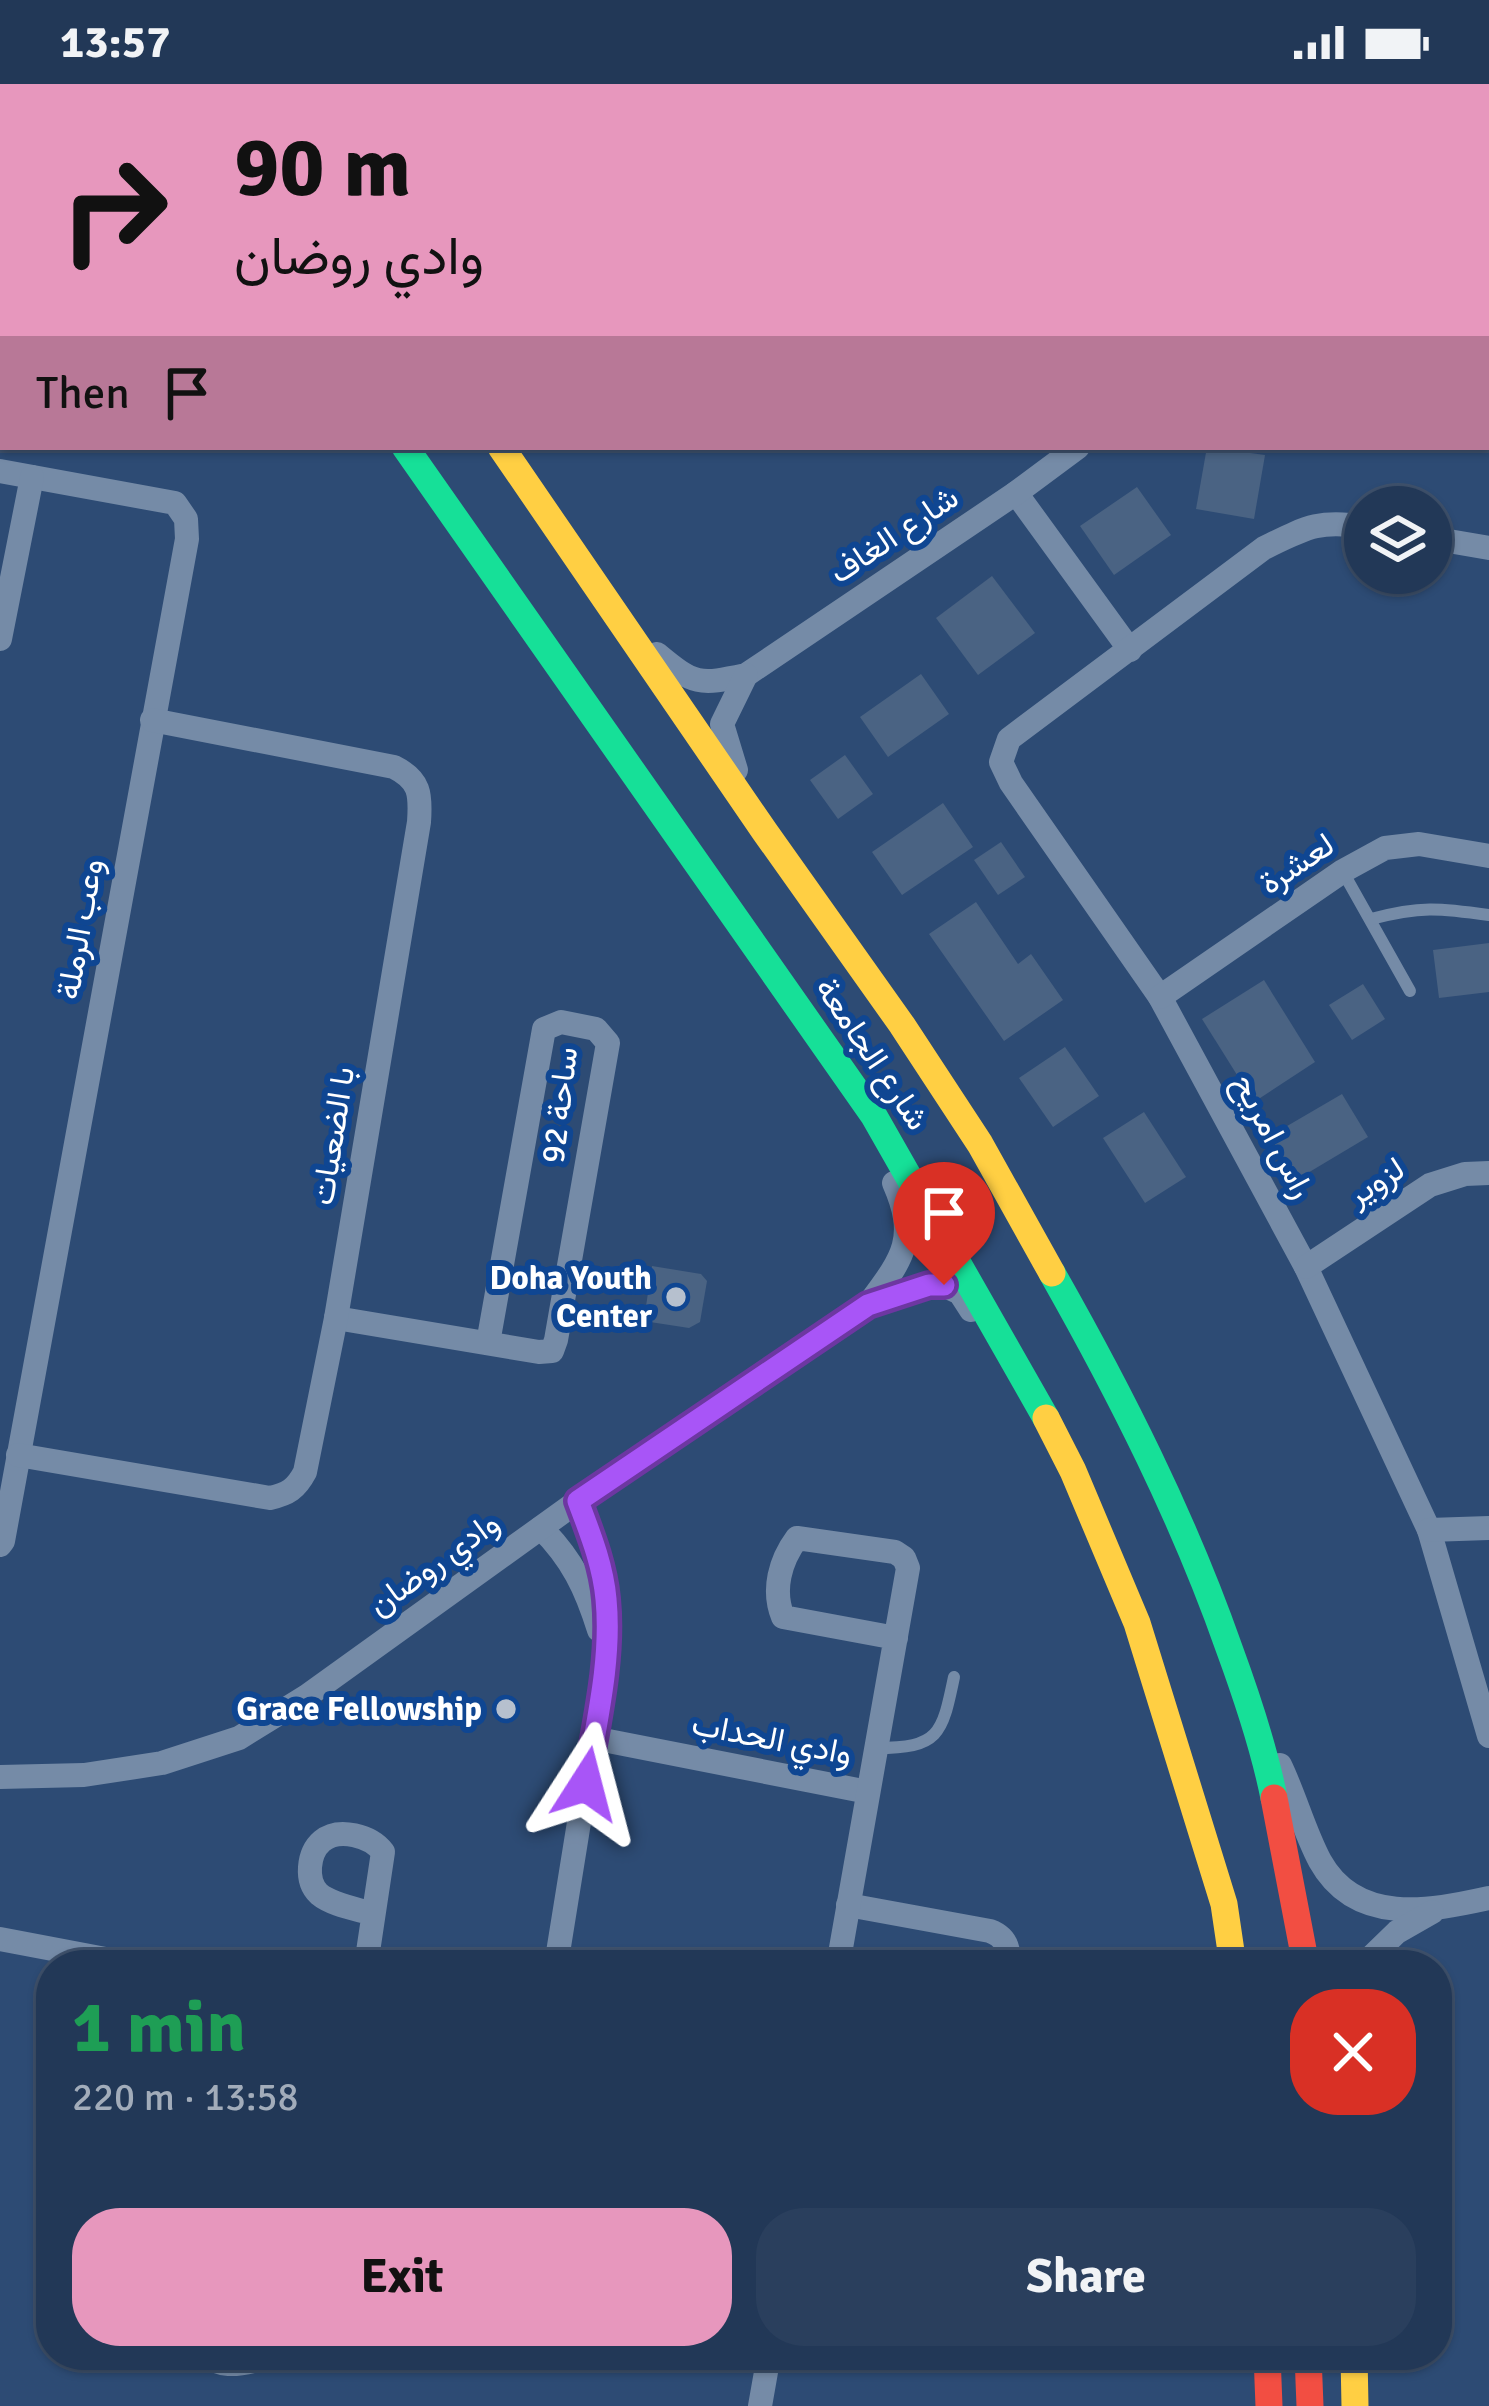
<!DOCTYPE html>
<html lang="en">
<head>
<meta charset="utf-8">
<style>
	body { margin:0; font-family:Signika,Vazirmatn,sans-serif; background:#2a3f5d; color:#f1f3f6; height:100vh; display:flex; flex-direction:column; font-size:45px; white-space:nowrap }
	* { box-sizing:border-box; margin:0 }
	p { font-size:39px; color:#a2acba }
	.icon { flex:none; width:66px; height:66px; fill:none; stroke:currentColor; stroke-width:2; stroke-linecap:round; stroke-linejoin:round }
	.map { position:relative; flex:1; overflow:hidden }
	.drawer { position:absolute; left:36px; top:1866px; width:1416px; height:420px; display:flex; flex-direction:column; background:#223857; border-radius:48px; box-shadow:0 3px 9px #0004,0 0 0 3px #3f526d }
	.drawer>* { flex:none }
	.guide { position:absolute; left:0px; top:0px; width:1491px; height:366px; box-shadow:0 3px 9px #0004,0 0 0 3px #3f526d; background:#e797bd; color:#111; overflow:hidden }
	.fabs { position:absolute; left:1344px; top:402px; display:grid; gap:24px }
	.fabs a { display:grid; place-items:center; width:108px; height:108px; border-radius:50%; background:#223857; box-shadow:0 3px 9px #0004,0 0 0 3px #3f526d; font-size:60px }
	.pin { position:absolute; display:grid; place-items:center; width:102px; height:102px; color:#fff; margin:-123px -51px; border-radius:50% 50% 50% 0; rotate:-45deg; box-shadow:0 0 12px #0007 }
	.pin .icon { rotate:45deg }
	.me { position:absolute; width:132px; margin:-66px; rotate:9deg; stroke-linejoin:round; filter:drop-shadow(0 0 9px #0008) }
	.turn { display:flex; align-items:center; gap:42px; height:252px; padding:0 36px; font-size:54px }
	.turn .icon { width:156px; height:156px; stroke-width:2.5 }
	.turn b { display:block; font-size:84px; line-height:102px }
	.then { display:flex; align-items:center; height:114px; padding:0 36px; background:#0003; gap:24px; font-size:45px }
	.round { display:grid; place-items:center; flex:none; width:126px; height:126px; border-radius:48px; background:#2a3f5d }
	.overview { display:flex; align-items:center; justify-content:space-between; height:204px; padding:0 36px }
	h1 { font-size:72px; font-weight:700; line-height:90px; color:#1e9e55 }
	.action { display:flex; gap:24px; margin-top:auto; padding:24px 36px }
	.action a { flex:1; height:138px; border-radius:48px; background:#e797bd; color:#111; font-size:48px; font-weight:700; line-height:138px; text-align:center }
	.action a+a { background:#2a3f5d; color:#f1f3f6 }
	.status { display:flex; justify-content:space-between; align-items:center; height:84px; padding:0 60px; background:#223857; direction:ltr }
	.status svg { height:33px; fill:currentColor }
	.map>svg:first-child { display:block }
</style>
</head>
<body>
<div class="status"><b>13:57</b><svg viewBox="0 0 49 12"><path d="M0 12V9h3v3zM5 12V6h3v6zM10 12V3h3v9zM15 12V0h3v12zM26 1h20v11H26zM47 4h2v5h-2z"/></svg></div>
<div class="map">
<svg width="1489" height="2322" viewBox="0 0 1489 2322">
	<rect width="100%" height="100%" fill="#2d4b74"/>
	<!-- building -->
	<g fill="#4a6383">
		<polygon points="1207,363 1265,371 1254,435 1196,425"/>
		<polygon points="1137,403 1171,451 1114,491 1080,442"/>
		<polygon points="992,492 1035,549 978,591 936,534"/>
		<polygon points="921,590 949,630 888,673 860,633"/>
		<polygon points="845,671 873,710 838,735 810,696"/>
		<polygon points="943,719 973,763 902,811 872,768"/>
		<polygon points="1001,758 1025,793 998,811 974,776"/>
		<polygon points="976,818 1018,880 1031,870 1063,916 1004,957 929,850"/>
		<polygon points="1489,859 1489,908 1439,914 1433,866"/>
		<polygon points="1264,896 1315,978 1254,1018 1202,935"/>
		<polygon points="1363,900 1385,935 1352,956 1329,921"/>
		<polygon points="1065,963 1099,1012 1053,1043 1019,994"/>
		<polygon points="1342,1010 1368,1053 1296,1096 1270,1052"/>
		<polygon points="1144,1028 1186,1093 1145,1119 1103,1054"/>
		<polygon points="652,1182 701,1190 707,1197 700,1238 689,1244 650,1238 645,1229"/>
	</g>
	<g fill="none" stroke-linecap="round" stroke-linejoin="round">
		<!-- lane -->
		<g stroke="#758ba7" stroke-width="12">
			<polyline points="1343,788 1410,907"/>
			<path d="M1371,835c49,-13 68,-11 118,-4"/>
			<path d="M876,1664c63,0 66,-13 78,-71"/>
		</g>
		<!-- street -->
		<g stroke="#758ba7" stroke-width="24">
			<polyline points="524,0 527,3"/>
			<polyline points="721,3 726,0"/>
			<polyline points="1353,3 1354,0"/>
			<polyline points="1488,70 1489,70"/>
			<polyline points="0,142 3,142"/>
			<polyline points="0,221 3,222"/>
			<polyline points="1488,266 1489,266"/>
			<polyline points="0,387 175,419 186,435 187,455 3,1457 0,1461"/>
			<polyline points="1016,409 1130,566"/>
			<path d="M1365,443c-46,-8 -60,1 -101,21l-255,191 -8,23 10,21 149,214 146,270 123,263 60,206"/>
			<polyline points="1431,454 1489,464"/>
			<polyline points="0,555 32,393"/>
			<path d="M657,570c37,31 42,31 89,21l270,-182 62,-46"/>
			<polyline points="736,686 722,640 746,591"/>
			<polyline points="1160,913 1343,787 1385,764 1419,760 1489,772"/>
			<polyline points="1306,1183 1430,1101 1465,1090 1489,1089"/>
			<path d="M868,1221c34,-46 51,-65 26,-122"/>
			<polyline points="336,1234 539,1268 552,1267 556,1256 608,959 596,945 561,938 544,945 488,1259"/>
			<path d="M18,1371l252,43c18,-4 26,-9 35,-26l31,-154 83,-496c2,-28 1,-42 -25,-55l-242,-47"/>
			<path d="M541,1444c31,31 45,60 58,102"/>
			<polyline points="1429,1446 1489,1444"/>
			<polyline points="593,1654 868,1708"/>
			<path d="M1280,1681c15,31 24,66 40,96 36,65 110,50 169,37"/>
			<polyline points="0,1693 84,1691 162,1679 239,1654 307,1612 578,1417 868,1221 929,1201 943,1201 960,1209 971,1226"/>
			<path d="M848,1821l142,26c16,6 20,17 18,34"/>
			<polyline points="0,1855 137,1881"/>
			<path d="M366,1881l17,-113c-12,-16 -44,-25 -61,-11 -14,12 -17,40 -3,53 13,11 38,15 54,20"/>
			<polyline points="556,1881 606,1571 607,1516 601,1482 578,1417"/>
			<path d="M838,1881c23,-132 47,-265 70,-397l-4,-10 -9,-6 -98,-14c-17,23 -25,52 -14,79l113,21"/>
			<polyline points="1363,1881 1397,1848 1432,1828"/>
			<path d="M206,2271c13,12 31,10 47,6l3,-6"/>
			<polyline points="760,2322 769,2271"/>
		</g>
		<!-- fast -->
		<g stroke="#16e098" stroke-width="27">
			<polyline points="156,0 158,3"/>
			<polyline points="251,0 254,3"/>
			<polyline points="405,363 874,1032 1046,1334"/>
			<path d="M1052,1189c68,120 131,244 177,375 18,49 35,99 45,150"/>
		</g>
		<!-- slow -->
		<g stroke="#ffcf43" stroke-width="27">
			<polyline points="211,0 215,3"/>
			<polyline points="501,363 765,748 902,941 980,1060 1052,1189"/>
			<polyline points="1046,1334 1073,1387 1137,1539 1224,1820 1233,1881"/>
			<polyline points="1354,2271 1355,2322"/>
		</g>
		<!-- jam -->
		<g stroke="#f24e42" stroke-width="27">
			<polyline points="1274,1714 1306,1881"/>
			<polyline points="1267,2271 1269,2322"/>
			<polyline points="1308,2271 1310,2322"/>
		</g>
	</g>
	<g fill="none" stroke-linecap="round" stroke-linejoin="round">
		<defs>
			<path id="route" d="M586,1700c10,-60 26,-124 20,-185 -3,-34 -16,-66 -28,-98l290,-196 61,-20h15"/>
		</defs>
		<!-- route casing -->
		<use href="#route" stroke="#6d37a1" stroke-width="30"/>
		<!-- route -->
		<use href="#route" stroke="#a855f7" stroke-width="21"/>
	</g>
	<!-- markers -->
	<g fill="#b6c0ce" stroke="#0f4692" stroke-width="4.5">
		<circle cx="676" cy="1213" r="12"/>
		<circle cx="506" cy="1625" r="12"/>
	</g>
	<g text-anchor="middle" dominant-baseline="central" stroke-width="12" stroke-linejoin="round" paint-order="stroke">
		<!-- street labels -->
		<g font-size="33" fill="#fff" stroke="#0f4692">
			<text transform="translate(894 451) rotate(-34)">شارع الغاف</text>
			<text transform="translate(1297 780) rotate(-34)">لعشرة</text>
			<text transform="translate(80 845) rotate(-80)">وعب الرملة</text>
			<text transform="translate(872 970) rotate(56)">شارع الجامعة</text>
			<text transform="translate(560 1021) rotate(-83)">ساحة 92</text>
			<text transform="translate(333 1052) rotate(-81)">با الضعيات</text>
			<text transform="translate(1273 1052) rotate(62)">راس امريح</text>
			<text transform="translate(1376 1098) rotate(-33)">لزوير</text>
			<text transform="translate(434 1480) rotate(-36)">وادي روضان</text>
			<text transform="translate(772 1655) rotate(11)">وادي الحداب</text>
		</g>
		<!-- poi labels -->
		<g font-size="33" font-weight="bold" fill="#fff" stroke="#0f4692" text-anchor="end">
			<text x="652" y="1194">Doha Youth<tspan x="652" dy="38">Center</tspan></text>
			<text x="482" y="1625">Grace Fellowship</text>
		</g>
	</g>
</svg>
<div class="fabs">
<a><svg class="icon" aria-label="layers" viewBox="0 0 24 24"><path d="M12 4l9 5-9 5-9-5zM3 14l9 5 9-5"/></svg></a>
</div>
<div class="pin" style="left:944px;top:1201px;background:#d93025"><svg class="icon" aria-label="arrive" viewBox="0 0 24 24"><path d="M6 21V4h12l-3 4 3 4H6"/></svg></div>
<svg class="me" style="left:586px;top:1700px" viewBox="-20 -20 40 40"><path d="M0-17L14 15 0 8-14 15z" fill="#a855f7" stroke="#fff" stroke-width="4"/></svg>
<div class="guide">
<div class="turn"><svg class="icon" aria-label="right" viewBox="0 0 24 24"><path d="M7 20v-9h11M14 6l5 5-5 5"/></svg><div><b>90 m</b>وادي روضان</div></div>
<div class="then">Then<svg class="icon" aria-label="arrive" viewBox="0 0 24 24"><path d="M6 21V4h12l-3 4 3 4H6"/></svg></div>
</div>
<section class="drawer">
<div class="overview"><div><h1>1 min</h1><p>220 m · 13:58</p></div><a class="round" style="background:#d93025;color:#fff"><svg class="icon" aria-label="close" viewBox="0 0 24 24"><path d="M6 6l12 12M18 6L6 18"/></svg></a></div>
<div class="action"><a>Exit</a><a>Share</a></div>
</section>
</div>
</body>
</html>
